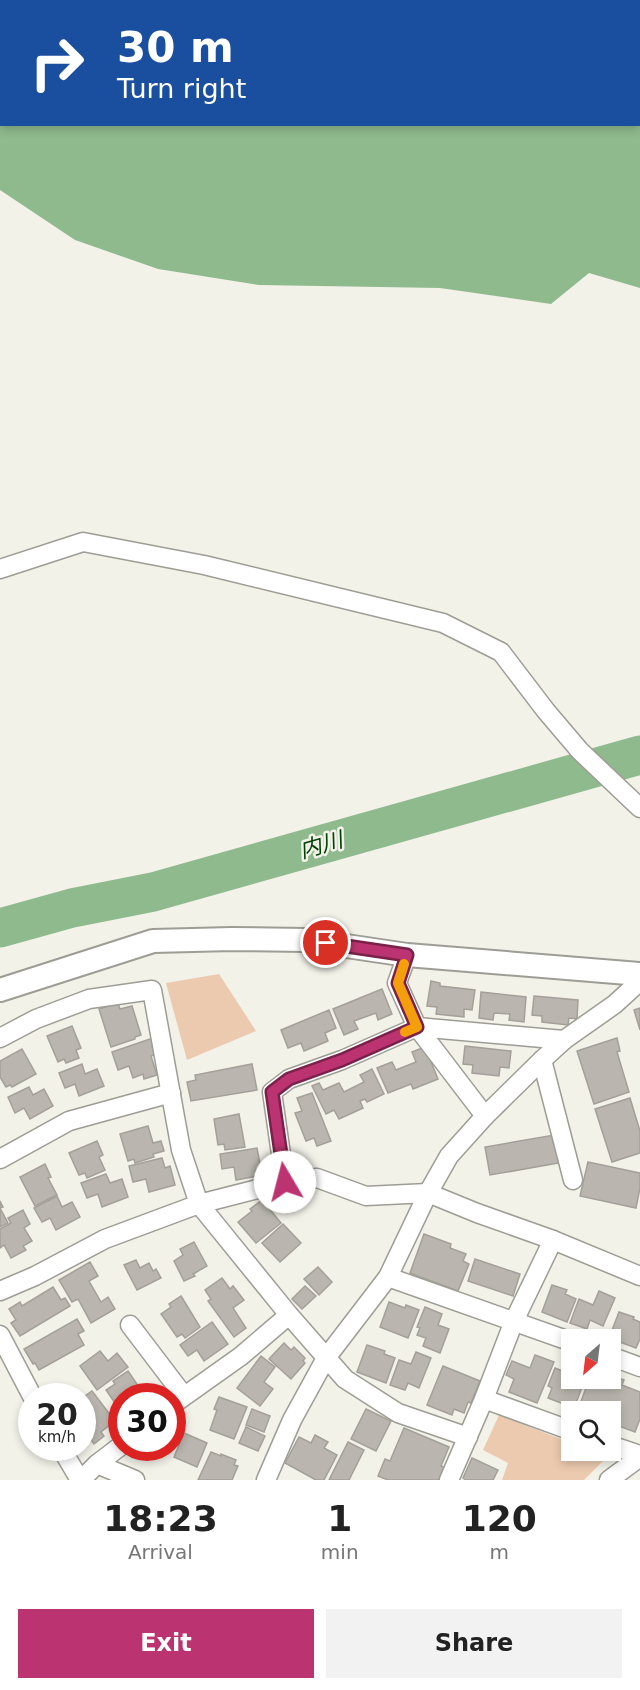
<!DOCTYPE html>
<html lang="en">
<head>
<meta charset="utf-8">
<style>
	body { margin:0; font-family:"DejaVu Sans","Noto Sans JP",sans-serif; background:#f2f2f2; color:#222; height:100vh; display:flex; flex-direction:column; font-size:22px; white-space:nowrap }
	* { box-sizing:border-box; margin:0 }
	p { font-size:20px; color:#767676 }
	.icon { flex:none; width:33px; height:33px; fill:none; stroke:currentColor; stroke-width:2; stroke-linecap:round; stroke-linejoin:round }
	.map { position:relative; height:1480px; overflow:hidden }
	.drawer { display:flex; flex-direction:column; background:#fff; flex:1 }
	.drawer>* { flex:none }
	.top-card { position:absolute; left:0px; top:0px; width:640px; height:126px; box-shadow:0 3px 9px #0003; background:#1a4fa0; color:#fff; overflow:hidden }
	.needle { width:39px; rotate:208deg }
	.fabs { position:absolute; left:561px; top:1329px; display:grid; gap:12px }
	.fabs a { display:grid; place-items:center; width:60px; height:60px; border-radius:0px; background:#fff; box-shadow:0 3px 9px #0003; font-size:30px }
	.speed { position:absolute; left:18px; top:1383px; display:flex; gap:12px; font-size:30px; font-weight:700; text-align:center }
	.speed>* { display:grid; place-content:center; width:78px; height:78px; border-radius:50%; background:#fff; box-shadow:0 3px 9px #0003; line-height:1 }
	.speed small { font-size:15px; font-weight:400 }
	.speed .limit { border:9px solid #d22; background:#fff; color:#111 }
	.pin { position:absolute; display:grid; place-items:center; width:51px; height:51px; color:#fff; margin:-26px; border:3px solid #fff; border-radius:50%; box-shadow:0 2px 6px #0007 }
	.me { position:absolute; width:66px; margin:-33px; rotate:352deg; stroke-linejoin:round; filter:drop-shadow(0 0 4px #0008) }
	.turn { display:flex; align-items:center; gap:21px; height:126px; padding:0 18px; font-size:27px }
	.turn .icon { width:78px; height:78px; stroke-width:2.5 }
	.turn b { display:block; font-size:42px; line-height:51px }
	.eta { display:flex; justify-content:space-evenly; align-items:center; height:102px; text-align:center }
	.eta b { font-size:36px; font-weight:600; line-height:42px }
	.primary-button { display:flex; gap:12px; margin-top:auto; padding:12px 18px }
	.primary-button a { flex:1; height:69px; border-radius:0px; background:#bb3370; color:#fff; font-size:24px; font-weight:600; line-height:69px; text-align:center }
	.primary-button a+a { background:#f2f2f2; color:#222 }
	.map>svg:first-child { display:block }
</style>
</head>
<body>
<div class="map">
<svg width="640" height="1480" viewBox="0 0 640 1480">
	<rect width="100%" height="100%" fill="#f2f2e9"/>
	<!-- green -->
	<g fill="#eccaaf">
		<polygon points="219,974 256,1031 187,1060 166,983"/>
		<polygon points="499,1415 571,1443 572,1450 590,1451 607,1457 584,1480 502,1480 508,1463 483,1450"/>
	</g>
	<!-- water -->
	<path fill="#8fba8d" fill-rule="evenodd" d="M0,0h640v288l-51,-15 -38,31 -111,-16 -181,-3 -101,-16 -83,-29 -75,-50zM2,2h637v122h-637z"/>
	<g fill="none" stroke-linecap="round" stroke-linejoin="round">
		<!-- river -->
		<polyline stroke="#8fba8d" stroke-width="39" points="0,928 72,908 153,892 640,755"/>
	</g>
	<!-- building -->
	<g fill="#bab6af" stroke="#a4a099" stroke-width="1.5">
		<polygon points="431,981 440,983 440,986 475,990 472,1010 464,1009 464,1017 436,1014 437,1007 427,1006"/>
		<polygon points="382,989 392,1014 378,1020 376,1013 354,1021 358,1029 344,1035 333,1009"/>
		<polygon points="481,992 526,997 524,1022 509,1020 510,1014 494,1013 493,1020 479,1018"/>
		<polygon points="534,996 578,1000 577,1019 569,1018 568,1025 542,1022 542,1016 532,1015"/>
		<polygon points="118,1003 120,1009 132,1006 141,1035 135,1037 135,1039 111,1047 99,1009"/>
		<polygon points="640,1008 640,1030 634,1010"/>
		<polygon points="329,1010 336,1028 325,1033 328,1041 304,1051 301,1043 288,1048 281,1030"/>
		<polygon points="72,1026 81,1048 76,1050 79,1058 66,1063 64,1059 58,1062 47,1036"/>
		<polygon points="156,1037 161,1053 151,1056 157,1075 144,1079 143,1074 133,1078 129,1066 118,1070 112,1052"/>
		<polygon points="617,1038 620,1051 617,1052 629,1092 594,1104 577,1051"/>
		<polygon points="465,1046 511,1051 509,1068 500,1067 499,1076 472,1073 473,1065 463,1064"/>
		<polygon points="425,1047 438,1079 413,1089 411,1084 388,1093 377,1068 392,1062 396,1070 416,1062 412,1052"/>
		<polygon points="22,1049 36,1074 12,1087 10,1085 6,1087 0,1077 0,1061"/>
		<polygon points="82,1064 85,1074 97,1069 104,1086 79,1096 75,1084 65,1088 59,1073"/>
		<polygon points="252,1064 257,1090 191,1101 187,1082 196,1080 195,1075"/>
		<polygon points="372,1069 384,1094 367,1102 365,1099 360,1101 363,1108 339,1119 334,1110 326,1114 312,1086 319,1083 323,1090 339,1083 344,1092 364,1082 360,1075"/>
		<polygon points="29,1087 33,1095 44,1089 53,1106 30,1119 24,1108 15,1113 8,1097"/>
		<polygon points="312,1093 331,1141 317,1146 314,1138 306,1141 295,1113 302,1111 297,1098"/>
		<polygon points="630,1098 640,1131 640,1153 612,1162 595,1109"/>
		<polygon points="239,1114 245,1147 225,1150 224,1144 218,1145 214,1119"/>
		<polygon points="148,1126 153,1143 161,1141 164,1151 153,1154 154,1157 135,1163 134,1159 128,1161 120,1134"/>
		<polygon points="554,1135 559,1163 490,1175 485,1147"/>
		<polygon points="97,1141 103,1155 99,1157 105,1170 87,1178 85,1173 79,1175 69,1153"/>
		<polygon points="257,1148 262,1175 236,1180 234,1167 222,1169 220,1154"/>
		<polygon points="162,1158 165,1168 170,1166 175,1185 149,1192 146,1179 133,1182 129,1166"/>
		<polygon points="588,1162 640,1173 640,1188 636,1208 580,1196"/>
		<polygon points="45,1164 51,1177 48,1178 57,1195 35,1206 20,1177"/>
		<polygon points="106,1174 110,1183 122,1179 128,1197 102,1207 98,1194 87,1198 81,1183"/>
		<polygon points="57,1196 62,1207 72,1202 80,1217 56,1230 50,1218 42,1222 34,1208"/>
		<polygon points="262,1200 281,1223 256,1243 238,1222 252,1211 250,1209"/>
		<polygon points="0,1201 3,1207 0,1208 8,1223 0,1227"/>
		<polygon points="23,1210 30,1224 24,1228 32,1241 23,1246 26,1250 11,1258 4,1245 0,1248 0,1229 11,1223 8,1218"/>
		<polygon points="283,1224 301,1243 280,1262 262,1243"/>
		<polygon points="424,1234 451,1244 450,1248 466,1254 463,1261 469,1264 458,1291 410,1273"/>
		<polygon points="194,1242 207,1266 193,1274 195,1276 184,1281 174,1261 183,1255 180,1249"/>
		<polygon points="475,1259 520,1274 513,1296 468,1281"/>
		<polygon points="136,1260 140,1268 149,1263 153,1271 156,1269 161,1278 137,1290 124,1265"/>
		<polygon points="90,1262 98,1276 89,1281 101,1302 108,1297 115,1309 91,1323 78,1299 72,1302 59,1280"/>
		<polygon points="318,1267 332,1282 319,1295 304,1279"/>
		<polygon points="222,1278 230,1289 233,1286 244,1300 233,1308 246,1328 234,1337 208,1301 211,1299 205,1290"/>
		<polygon points="552,1285 567,1290 565,1294 576,1299 567,1322 542,1312"/>
		<polygon points="305,1286 316,1296 302,1309 292,1299"/>
		<polygon points="53,1287 61,1300 65,1298 70,1306 20,1336 11,1323 16,1320 9,1309 20,1302 22,1306"/>
		<polygon points="599,1291 615,1298 603,1326 590,1320 587,1329 570,1323 579,1299 593,1305"/>
		<polygon points="181,1296 200,1327 185,1338 182,1334 177,1337 161,1314 171,1307 169,1304"/>
		<polygon points="389,1302 405,1308 406,1305 419,1310 408,1338 380,1327"/>
		<polygon points="425,1307 442,1314 438,1325 449,1329 440,1353 423,1346 426,1338 417,1335 420,1328 417,1327"/>
		<polygon points="619,1312 634,1317 633,1319 640,1322 640,1339 636,1348 609,1338"/>
		<polygon points="77,1319 84,1331 78,1334 84,1345 39,1370 35,1363 33,1364 24,1349"/>
		<polygon points="212,1322 228,1344 204,1361 197,1350 188,1356 180,1345"/>
		<polygon points="284,1343 291,1350 294,1347 305,1358 303,1361 305,1363 291,1379 269,1359"/>
		<polygon points="367,1345 385,1351 384,1354 395,1358 386,1383 357,1372"/>
		<polygon points="100,1351 108,1361 117,1353 128,1367 97,1390 80,1366"/>
		<polygon points="416,1352 431,1358 419,1388 408,1383 405,1390 390,1385 399,1360 411,1364"/>
		<polygon points="535,1355 554,1362 537,1403 509,1392 514,1379 506,1375 512,1361 530,1368"/>
		<polygon points="261,1356 275,1367 264,1382 273,1389 260,1406 237,1388"/>
		<polygon points="443,1366 480,1381 471,1403 468,1402 464,1413 454,1409 452,1415 427,1405"/>
		<polygon points="555,1368 570,1374 569,1376 572,1378 584,1382 574,1408 548,1398 552,1388 548,1386"/>
		<polygon points="128,1371 145,1396 122,1396 122,1413 106,1390 115,1384 113,1381"/>
		<polygon points="610,1375 624,1380 622,1385 640,1392 640,1419 635,1432 619,1426 617,1433 610,1430 610,1412 577,1412 589,1380 594,1382 596,1378 610,1378"/>
		<polygon points="92,1391 115,1421 101,1432 104,1436 94,1444 89,1437 82,1443 82,1398"/>
		<polygon points="219,1397 247,1407 234,1439 210,1430 217,1410 214,1409"/>
		<polygon points="252,1409 270,1416 264,1432 246,1425"/>
		<polygon points="366,1409 391,1421 376,1451 351,1439"/>
		<polygon points="246,1427 265,1436 258,1451 239,1443"/>
		<polygon points="404,1428 449,1447 441,1466 444,1467 439,1480 388,1480 378,1476 385,1459 390,1461"/>
		<polygon points="184,1433 207,1443 197,1467 174,1457"/>
		<polygon points="315,1435 328,1442 324,1448 337,1455 324,1480 316,1480 285,1463 299,1437 311,1443"/>
		<polygon points="348,1442 364,1450 349,1480 329,1480"/>
		<polygon points="211,1452 221,1456 221,1454 236,1460 234,1465 238,1466 232,1480 198,1480"/>
		<polygon points="472,1458 498,1470 493,1480 466,1480 463,1478"/>
	</g>
	<g fill="none" stroke-linecap="round" stroke-linejoin="round">
		<defs>
			<g id="minor">
				<polyline points="0,569 83,542 204,565 443,623 501,652 546,711 580,751 640,808"/>
				<polyline points="407,955 397,983 417,1027 485,1116"/>
				<polyline points="0,1038 36,1019 89,999 152,990 181,1150 199,1204 289,1315 345,1379 398,1413 468,1437"/>
				<polyline points="542,1060 573,1180"/>
				<polyline points="0,1159 69,1121 171,1093"/>
				<polyline points="285,1182 272,1092 289,1079 342,1060 417,1027 564,1040"/>
				<polyline points="388,1277 572,1342"/>
				<polyline points="0,1291 35,1276 105,1239 199,1204 285,1182 317,1178 366,1196 428,1193 477,1213 553,1240 640,1276"/>
				<polyline points="130,1325 184,1396"/>
				<polyline points="0,1335 32,1396"/>
				<polyline points="610,1356 640,1367"/>
				<polyline points="484,1399 572,1431"/>
				<polyline points="172,1405 241,1356 289,1315"/>
				<polyline points="610,1445 640,1455"/>
				<polyline points="61,1448 80,1480"/>
				<polyline points="97,1464 135,1480"/>
				<polyline points="81,1480 97,1464 122,1445"/>
				<polyline points="266,1480 292,1420 326,1358 388,1277 428,1193 449,1156 485,1116 542,1060 564,1040 615,1004 640,981"/>
				<polyline points="449,1480 484,1399 514,1321 553,1240"/>
				<polyline points="609,1480 640,1457"/>
			</g>
			<polyline id="tertiary" points="0,990 153,941 232,939 306,940 407,955 640,974"/>
		</defs>
		<!-- minor casing -->
		<use href="#minor" stroke="#9e9d95" stroke-width="21"/>
		<!-- tertiary casing -->
		<use href="#tertiary" stroke="#9e9d95" stroke-width="26"/>
		<!-- minor -->
		<use href="#minor" stroke="#fff" stroke-width="18"/>
		<!-- tertiary -->
		<use href="#tertiary" stroke="#fff" stroke-width="22"/>
	</g>
	<g fill="none" stroke-linecap="round" stroke-linejoin="round">
		<defs>
			<polyline id="route" points="285,1182 272,1092 289,1079 342,1060 417,1027 398,983 407,955 326,943"/>
		</defs>
		<!-- route casing -->
		<use href="#route" stroke="#7a2149" stroke-width="15"/>
		<!-- route -->
		<use href="#route" stroke="#bb3370" stroke-width="10"/>
		<!-- slow -->
		<polyline stroke="#f59e0b" stroke-width="10" points="404,964 398,983 417,1027 405,1032"/>
	</g>
	<g text-anchor="middle" dominant-baseline="central" stroke-width="5" stroke-linejoin="round" paint-order="stroke">
		<!-- water labels -->
		<g font-size="22" font-style="italic" fill="#004104" stroke="#f2f2e9">
			<text transform="translate(321 845) rotate(-16)">内川</text>
		</g>
	</g>
</svg>
<div class="fabs">
<a><svg class="needle" viewBox="-14 -14 28 28"><path d="M0-13l5 13h-10z" fill="#e53935"/><path d="M0 13l5-13h-10z" fill="#767676"/></svg></a>
<a><svg class="icon" aria-label="search" viewBox="0 0 24 24"><circle cx="10" cy="10" r="6"/><path d="M15 15l6 6"/></svg></a>
</div>
<div class="speed"><div>20<small>km/h</small></div><div class="limit">30</div></div>
<div class="pin" style="left:326px;top:943px;background:#d93025"><svg class="icon" aria-label="arrive" viewBox="0 0 24 24"><path d="M6 21V4h12l-3 4 3 4H6"/></svg></div>
<svg class="me" style="left:285px;top:1182px" viewBox="-20 -20 40 40"><circle r="19" fill="#fff"/><path d="M0-13L10 11 0 6-10 11z" fill="#bb3370"/></svg>
<div class="top-card">
<div class="turn"><svg class="icon" aria-label="right" viewBox="0 0 24 24"><path d="M7 20v-9h11M14 6l5 5-5 5"/></svg><div><b>30 m</b>Turn right</div></div>
</div>
</div>
<section class="drawer">
<div class="eta">
<div><b>18:23</b><p>Arrival</p></div>
<div><b>1</b><p>min</p></div>
<div><b>120</b><p>m</p></div>
</div>
<div class="primary-button"><a>Exit</a><a>Share</a></div>
</section>
</body>
</html>
